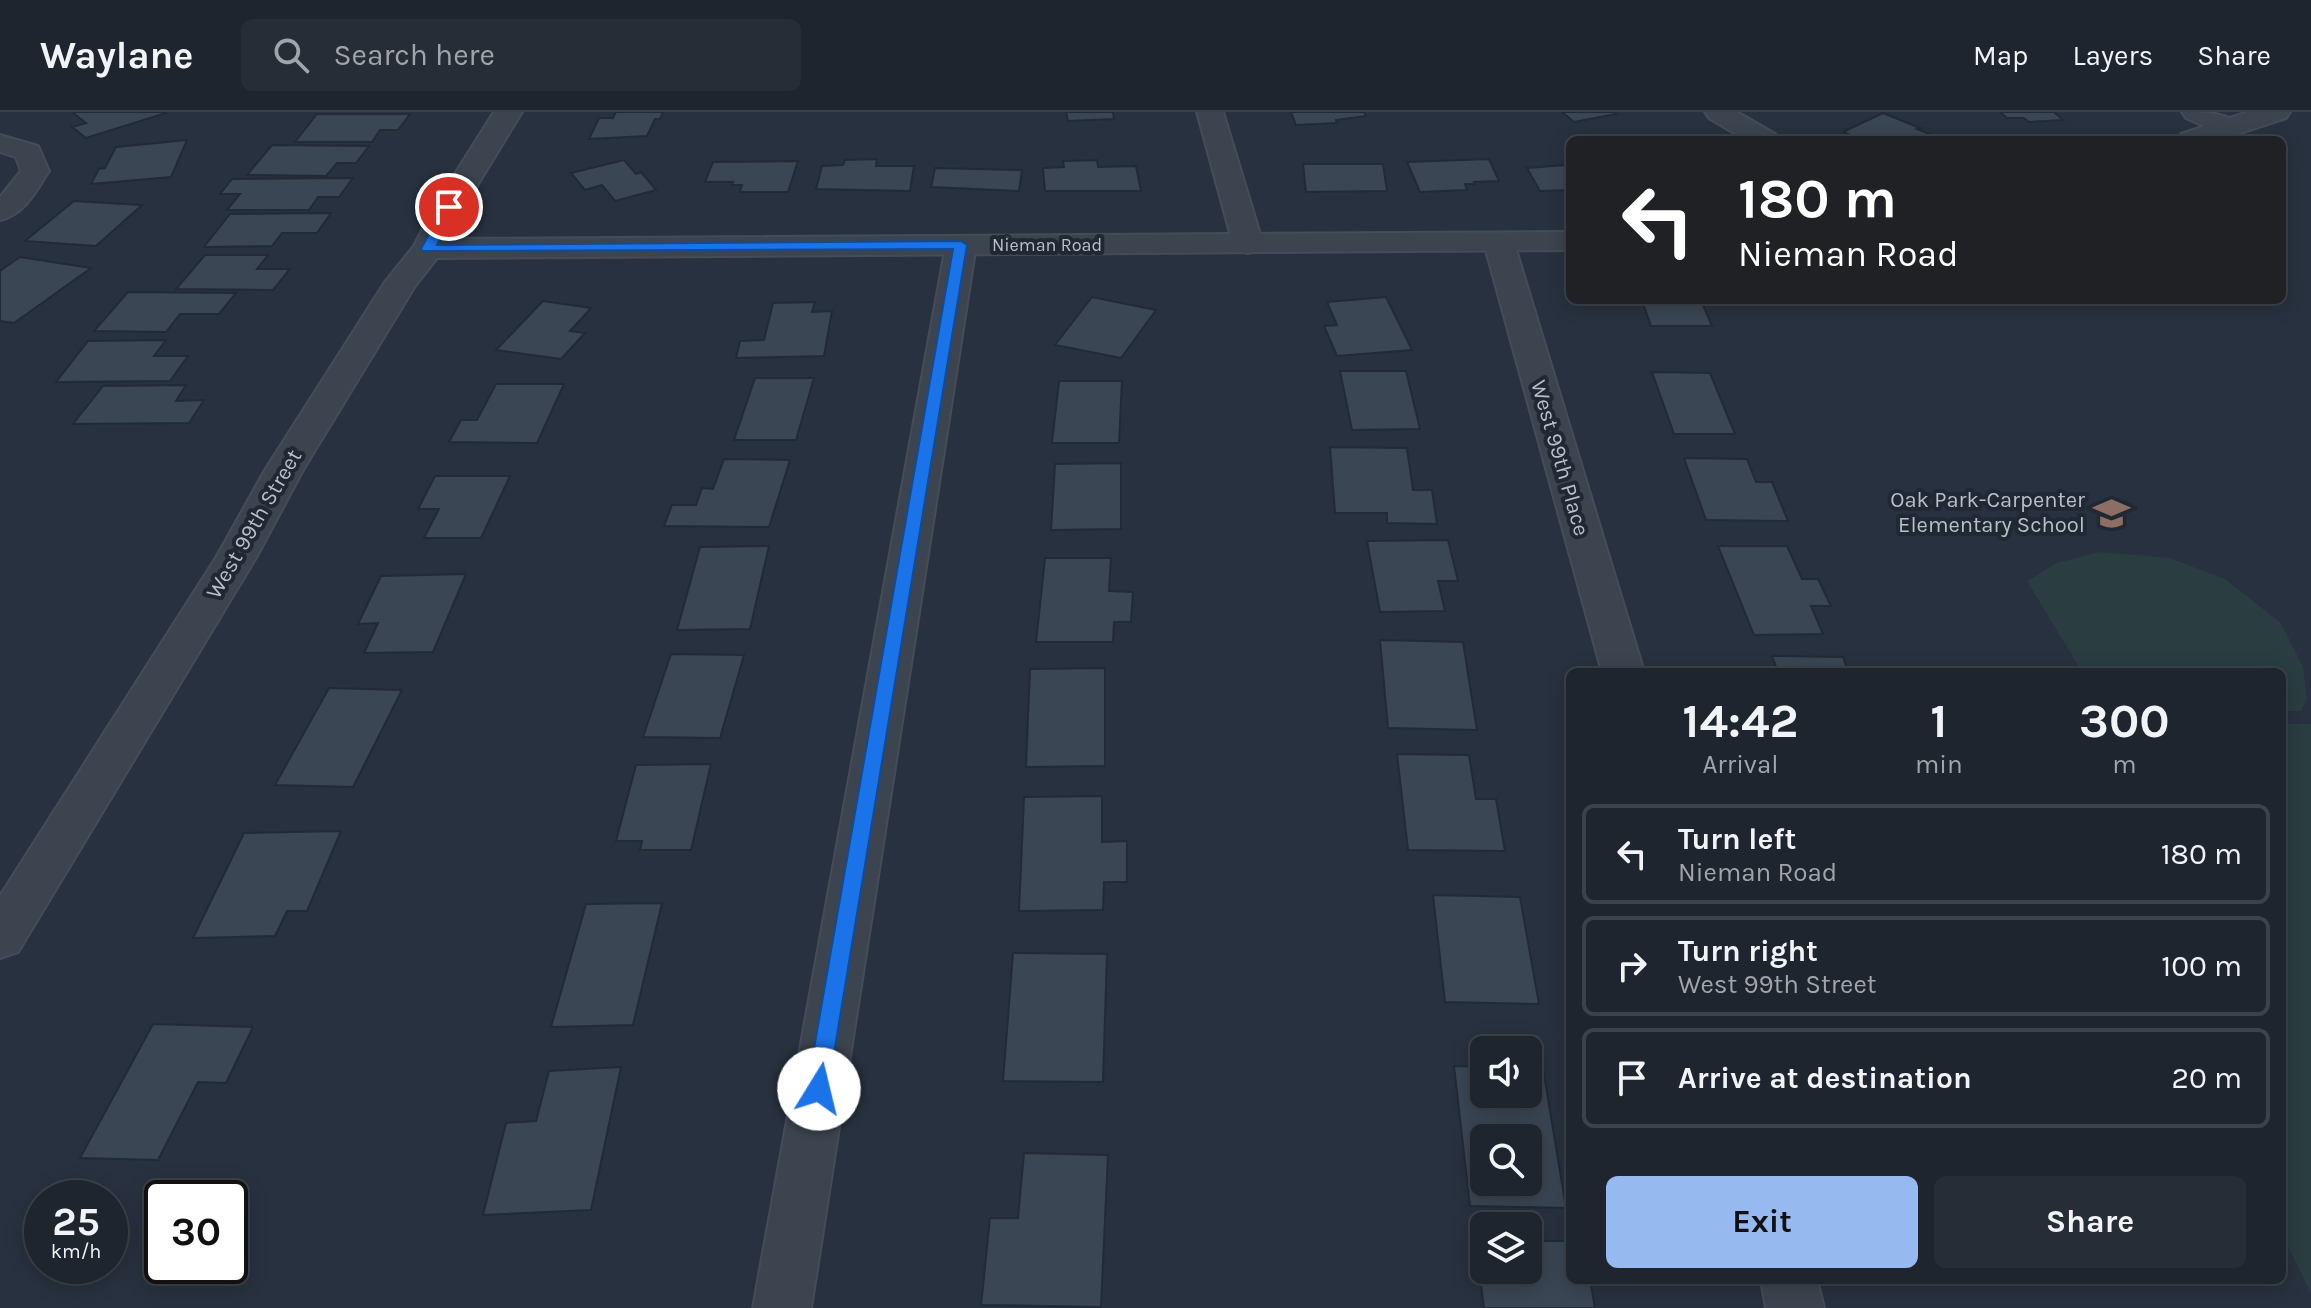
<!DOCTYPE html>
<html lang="en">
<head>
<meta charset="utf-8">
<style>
	body { margin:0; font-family:Karla,sans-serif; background:#262d37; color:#f1f3f6; height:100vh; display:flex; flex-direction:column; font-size:30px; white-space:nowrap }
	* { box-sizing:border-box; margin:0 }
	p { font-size:26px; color:#a1a5aa }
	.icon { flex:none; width:44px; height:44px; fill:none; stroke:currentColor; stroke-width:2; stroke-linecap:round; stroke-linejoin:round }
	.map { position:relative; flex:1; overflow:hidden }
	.sheet { position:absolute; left:1566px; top:556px; width:720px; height:616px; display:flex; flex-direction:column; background:#1e252f; border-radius:12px; box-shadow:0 4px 20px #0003,0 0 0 2px #3c424b }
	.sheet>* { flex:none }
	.guide { position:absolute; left:1566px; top:24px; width:720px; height:168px; border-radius:12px; box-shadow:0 4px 20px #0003,0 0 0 2px #3c424b; background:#202124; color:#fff; overflow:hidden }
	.tools { position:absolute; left:1470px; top:924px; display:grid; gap:16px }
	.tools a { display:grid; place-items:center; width:72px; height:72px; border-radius:12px; background:#1e252f; box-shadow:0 4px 20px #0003,0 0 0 2px #3c424b; font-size:40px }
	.speed { position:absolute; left:24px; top:1068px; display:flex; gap:16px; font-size:40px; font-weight:700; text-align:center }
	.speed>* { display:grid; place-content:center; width:104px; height:104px; border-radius:50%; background:#1e252f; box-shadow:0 4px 20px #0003,0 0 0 2px #3c424b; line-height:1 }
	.speed small { font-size:20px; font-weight:400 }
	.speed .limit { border:4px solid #111; border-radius:12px; background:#fff; color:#111 }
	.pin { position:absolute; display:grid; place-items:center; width:68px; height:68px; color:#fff; margin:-34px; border:4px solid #fff; border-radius:50%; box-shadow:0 2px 8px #0007 }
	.me { position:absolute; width:88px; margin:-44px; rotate:9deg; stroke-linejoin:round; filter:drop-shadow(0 0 6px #0008) }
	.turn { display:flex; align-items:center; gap:28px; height:168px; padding:0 40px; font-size:36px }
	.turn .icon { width:104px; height:104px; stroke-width:2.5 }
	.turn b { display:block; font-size:56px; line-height:68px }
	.eta { display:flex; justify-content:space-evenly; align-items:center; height:136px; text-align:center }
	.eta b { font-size:48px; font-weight:700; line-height:56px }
	.button { display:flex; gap:16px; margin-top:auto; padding:16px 40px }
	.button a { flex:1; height:92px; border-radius:12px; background:#96b9f0; color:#111; font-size:32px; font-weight:700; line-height:92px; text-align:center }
	.button a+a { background:#262d37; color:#f1f3f6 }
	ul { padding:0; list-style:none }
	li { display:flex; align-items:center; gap:24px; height:100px; margin:0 16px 12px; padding:0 24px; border:4px solid #3c424b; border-radius:12px }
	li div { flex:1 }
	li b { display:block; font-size:30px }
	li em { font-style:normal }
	header { display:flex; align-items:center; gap:48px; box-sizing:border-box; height:112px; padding:0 40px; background:#1e252f; border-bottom:2px solid #3c424b }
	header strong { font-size:38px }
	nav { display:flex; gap:44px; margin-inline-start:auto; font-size:28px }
	.search { width:560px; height:72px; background:#262d37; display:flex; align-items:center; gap:20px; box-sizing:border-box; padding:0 28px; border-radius:12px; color:#a1a5aa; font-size:30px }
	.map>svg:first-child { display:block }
</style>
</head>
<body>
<header>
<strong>Waylane</strong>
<div class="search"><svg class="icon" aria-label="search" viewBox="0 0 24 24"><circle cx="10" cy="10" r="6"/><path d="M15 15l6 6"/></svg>Search here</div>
<nav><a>Map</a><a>Layers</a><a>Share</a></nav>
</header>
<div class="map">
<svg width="2311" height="1196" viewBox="0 0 2311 1196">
	<rect width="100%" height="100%" fill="#28313f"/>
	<!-- green -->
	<g fill="#2a3d40">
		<polygon points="2100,440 2170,446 2225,467 2281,511 2303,555 2307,587 2301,599 2282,599 2282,560 2082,560 2027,469 2056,451"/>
		<polygon points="2282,612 2311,612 2311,1181 2282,1123"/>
	</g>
	<!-- building -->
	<g fill="#3a4654" stroke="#222a36" stroke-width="2" fill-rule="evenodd">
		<polygon points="72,0 165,0 166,1 86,26 72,15 86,11"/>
		<polygon points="616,0 663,0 660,7 655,7 647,24 589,27 599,6 613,6"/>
		<polygon points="1066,0 1113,0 1114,7 1068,9"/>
		<polygon points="1291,0 1364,0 1366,4 1336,8 1337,11 1296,13"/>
		<polygon points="1562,0 1612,0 1616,2 1574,10"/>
		<polygon points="2000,0 2054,0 2063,8 2029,10 2024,6 2007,6"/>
		<polygon points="1883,1 1920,16 1917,17 1944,28 1863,28 1843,20"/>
		<polygon points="317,2 410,2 398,18 380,18 372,30 295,30"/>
		<polygon points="187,28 171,65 91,72 99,57 105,56 116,35"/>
		<polygon points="272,33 369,34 356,51 337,51 326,64 247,63"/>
		<polygon points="877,47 876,54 914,54 910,79 816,77 822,54 843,53 845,48"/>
		<polygon points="1489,47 1499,69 1474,70 1475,72 1465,72 1467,78 1420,80 1407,50"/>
		<polygon points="624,48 636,62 641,60 656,78 615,89 602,73 585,78 571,61"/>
		<polygon points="1097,48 1098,55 1136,54 1141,79 1045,79 1043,56 1064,55 1063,49"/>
		<polygon points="798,49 788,80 740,80 742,73 732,73 733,70 705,70 713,50"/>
		<polygon points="1303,52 1383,52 1387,79 1306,80"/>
		<polygon points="1566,53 1570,53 1570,78 1540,79 1527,56"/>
		<polygon points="935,56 1022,58 1019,79 931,75"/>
		<polygon points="353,66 339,85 318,85 309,98 227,98 240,82 220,82 232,67"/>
		<polygon points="74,89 142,93 96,134 25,129"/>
		<polygon points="331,101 317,121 282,121 272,134 204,135 230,102"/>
		<polygon points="205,143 268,143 257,157 290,157 273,178 176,177"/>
		<polygon points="20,145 91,156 14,211 0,209 0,159"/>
		<polygon points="128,180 236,181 219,202 180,202 166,220 94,219"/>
		<polygon points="1092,185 1156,198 1121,246 1055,233"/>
		<polygon points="1386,185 1412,238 1337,244 1324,214 1337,213 1327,190"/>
		<polygon points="1642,188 1701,188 1712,214 1651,214"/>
		<polygon points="543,189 591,196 570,219 585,221 561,247 496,238"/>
		<polygon points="815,190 812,200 832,199 824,244 736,246 740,229 764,228 773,191"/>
		<polygon points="166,228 154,244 188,244 170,269 56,270 88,229"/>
		<polygon points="1340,259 1406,259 1420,317 1352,318"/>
		<polygon points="1652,260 1710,261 1735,322 1674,322"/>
		<polygon points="755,266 814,266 796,328 734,328"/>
		<polygon points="1059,269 1122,269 1119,331 1052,331"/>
		<polygon points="496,272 564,272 537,331 449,330 461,308 477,308"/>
		<polygon points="186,273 176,289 204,288 189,311 73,312 103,274"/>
		<polygon points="1330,335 1407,336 1413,378 1432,378 1437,412 1387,411 1387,401 1335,401"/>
		<polygon points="1684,346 1747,347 1756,370 1772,370 1788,409 1706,408"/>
		<polygon points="724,347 790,348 769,415 664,414 672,393 696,393 702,376 713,377"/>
		<polygon points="1121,351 1121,417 1051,418 1055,352"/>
		<polygon points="435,364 510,364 481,426 424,426 439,397 418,397"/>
		<polygon points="1448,428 1458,469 1438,469 1445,499 1380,500 1367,429"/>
		<polygon points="769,434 750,517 677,518 700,435"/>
		<polygon points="1718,434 1787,434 1802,467 1818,467 1831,494 1811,494 1823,522 1754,523"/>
		<polygon points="1045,446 1111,446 1109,479 1133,480 1131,510 1114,510 1113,530 1036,530"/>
		<polygon points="466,462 433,540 364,541 378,511 358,512 381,464"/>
		<polygon points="1380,528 1463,530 1477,618 1388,616"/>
		<polygon points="671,542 744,543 720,626 643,625"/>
		<polygon points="1772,544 1843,545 1848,560 1778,560"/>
		<polygon points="1105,556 1105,654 1026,655 1030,557"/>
		<polygon points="329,576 402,578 353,675 275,673"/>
		<polygon points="1397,642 1469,643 1476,687 1496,687 1505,739 1408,738"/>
		<polygon points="711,652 691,738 640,738 642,729 616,729 636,653"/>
		<polygon points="1102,684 1102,730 1127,729 1127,770 1104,770 1103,798 1019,799 1024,685"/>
		<polygon points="341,719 307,799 287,799 275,824 193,826 244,721"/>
		<polygon points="1433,783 1520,785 1539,892 1445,890"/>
		<polygon points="662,791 633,913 551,915 586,792"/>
		<polygon points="1013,841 1107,842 1103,970 1003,969"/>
		<polygon points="153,912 253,915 226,971 198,970 158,1048 80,1046"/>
		<path d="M1454,954l30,1v27h44v-26h15l23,140 -96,-2zM1484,1026h44v44h-44z"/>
		<polygon points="621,955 591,1098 483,1103 506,1011 536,1009 549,959"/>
		<polygon points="1024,1041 1108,1043 1101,1195 981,1193 990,1106 1018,1106"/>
		<polygon points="1475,1128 1484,1128 1484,1158 1528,1158 1528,1129 1570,1129 1570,1168 1590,1168 1595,1196 1484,1196"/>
	</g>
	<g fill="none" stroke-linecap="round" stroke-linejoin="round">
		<defs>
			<g id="minor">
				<polygon points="1197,0 1223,0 1263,132 1259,138 1248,141 1237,138 1233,132"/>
				<polygon points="1705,0 1737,0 1775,22 1779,28 1746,28 1709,6"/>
				<path d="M2182,0c20,0 47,0 61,15l-4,6h-20l-33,-15z"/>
				<path d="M0,23l38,11 11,25c-13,20 -24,43 -49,49v-23l21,-26 -5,-14 -16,-5z"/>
				<polygon points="1499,122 1510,125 1514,131 1644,560 1602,560 1484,131 1488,125"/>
				<polygon points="961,124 972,127 976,133 811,1196 753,1196 946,133 950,127"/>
				<polygon points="1761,1168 1817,1168 1824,1196 1766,1196"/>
			</g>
			<g id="tertiary">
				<polygon points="494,0 522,0 464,95 448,127 1570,120 1570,138 437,146 415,174 303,358 257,444 18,840 0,846 0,784 217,444 265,358 385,170 414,134 434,95"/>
				<polygon points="2248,0 2290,0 2286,6 2219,28 2177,28 2181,22"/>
			</g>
		</defs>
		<!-- minor casing -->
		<use href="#minor" stroke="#454c58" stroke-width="4"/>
		<!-- tertiary casing -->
		<use href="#tertiary" stroke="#454c58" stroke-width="4"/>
		<!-- minor -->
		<use href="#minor" fill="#3c444f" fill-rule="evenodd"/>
		<!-- tertiary -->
		<use href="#tertiary" fill="#3c444f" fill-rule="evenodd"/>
	</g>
	<!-- route -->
	<polygon fill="#1a73e8" stroke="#114b97" stroke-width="2" points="445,92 455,95 437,133 961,129 967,133 827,984 819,986 811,984 807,977 953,137 423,139 421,137"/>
	<!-- icons -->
	<defs>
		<symbol id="school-bare" viewBox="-9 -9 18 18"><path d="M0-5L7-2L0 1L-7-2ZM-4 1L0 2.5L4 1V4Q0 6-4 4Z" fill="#8d6e63" stroke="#202834" stroke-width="2.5" paint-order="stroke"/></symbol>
	</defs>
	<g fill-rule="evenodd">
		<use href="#school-bare" x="2086" y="376" width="51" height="51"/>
	</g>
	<g text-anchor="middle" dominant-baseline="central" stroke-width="8" stroke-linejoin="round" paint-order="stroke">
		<!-- far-street labels -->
		<g font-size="18" fill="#b8bfc9" stroke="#202834">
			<text x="1047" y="133">Nieman Road</text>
		</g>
		<!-- street labels -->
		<g font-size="22" fill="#b8bfc9" stroke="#202834">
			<text transform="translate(1560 346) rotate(74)">West 99th Place</text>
			<text transform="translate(254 412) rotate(-60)">West 99th Street</text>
		</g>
		<!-- poi labels -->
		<g font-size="22" fill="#b8bfc9" stroke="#202834" text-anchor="end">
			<text x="2085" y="388">Oak Park-Carpenter<tspan x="2085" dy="25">Elementary School</tspan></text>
		</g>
	</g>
</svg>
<div class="tools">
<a><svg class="icon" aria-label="sound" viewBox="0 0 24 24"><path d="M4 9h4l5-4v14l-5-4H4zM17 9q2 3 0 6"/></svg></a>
<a><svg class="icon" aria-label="search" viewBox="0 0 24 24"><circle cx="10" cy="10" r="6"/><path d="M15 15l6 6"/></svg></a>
<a><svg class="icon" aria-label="layers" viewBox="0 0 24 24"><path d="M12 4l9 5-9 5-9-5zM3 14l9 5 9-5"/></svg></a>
</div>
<div class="speed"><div>25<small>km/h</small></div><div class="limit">30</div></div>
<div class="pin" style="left:449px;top:95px;background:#d93025"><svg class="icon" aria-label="arrive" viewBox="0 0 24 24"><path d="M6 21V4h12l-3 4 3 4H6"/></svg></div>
<svg class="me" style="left:819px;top:977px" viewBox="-20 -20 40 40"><circle r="19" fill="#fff"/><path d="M0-13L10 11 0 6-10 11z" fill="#1a73e8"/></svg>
<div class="guide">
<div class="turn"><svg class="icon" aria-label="left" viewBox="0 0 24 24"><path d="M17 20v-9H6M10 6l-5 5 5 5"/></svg><div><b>180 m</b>Nieman Road</div></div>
</div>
<section class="sheet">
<div class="eta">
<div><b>14:42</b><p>Arrival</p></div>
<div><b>1</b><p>min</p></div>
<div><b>300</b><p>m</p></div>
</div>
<ul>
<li><svg class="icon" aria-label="left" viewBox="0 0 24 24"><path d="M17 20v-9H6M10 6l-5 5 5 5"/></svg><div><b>Turn left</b><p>Nieman Road</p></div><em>180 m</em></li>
<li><svg class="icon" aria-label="right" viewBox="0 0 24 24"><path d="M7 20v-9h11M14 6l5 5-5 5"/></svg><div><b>Turn right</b><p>West 99th Street</p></div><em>100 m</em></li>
<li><svg class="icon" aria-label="arrive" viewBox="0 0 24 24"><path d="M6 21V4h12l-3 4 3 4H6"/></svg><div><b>Arrive at destination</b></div><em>20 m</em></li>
</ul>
<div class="button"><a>Exit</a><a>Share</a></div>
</section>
</div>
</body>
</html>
